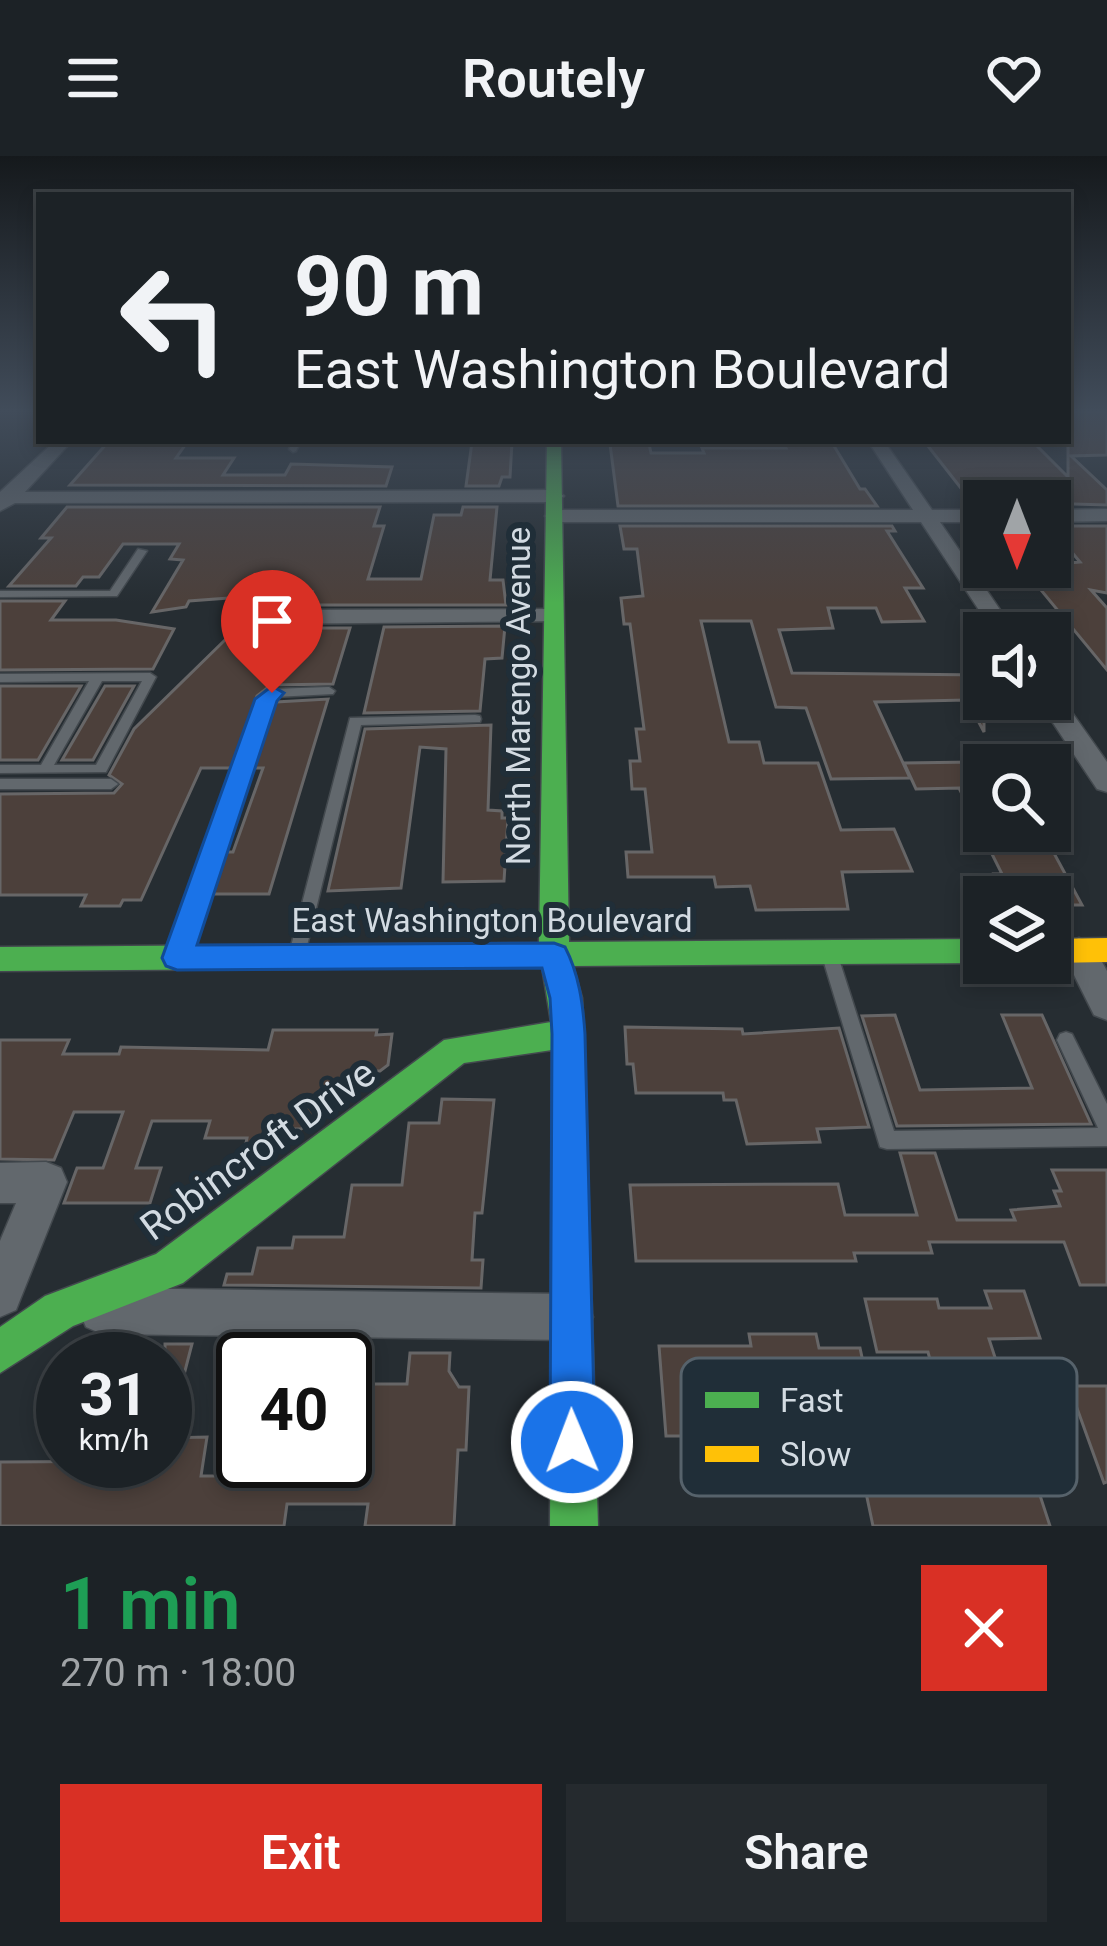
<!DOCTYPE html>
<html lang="en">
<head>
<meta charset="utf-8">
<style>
	body { margin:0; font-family:Roboto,sans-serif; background:#252a2e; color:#f1f3f6; height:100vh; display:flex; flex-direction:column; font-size:45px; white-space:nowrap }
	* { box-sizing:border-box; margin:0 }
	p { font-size:39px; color:#a0a4a7 }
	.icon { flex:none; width:66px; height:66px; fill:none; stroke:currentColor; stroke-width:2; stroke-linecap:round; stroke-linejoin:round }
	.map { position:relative; height:1370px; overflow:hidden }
	.drawer { display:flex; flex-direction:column; background:#1c2226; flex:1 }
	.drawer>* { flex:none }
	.banner { position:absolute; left:36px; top:36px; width:1035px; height:252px; border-radius:0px; box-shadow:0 6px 18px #0003,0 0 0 3px #3a3f43; background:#1c2226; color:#f1f3f6; overflow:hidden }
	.needle { width:78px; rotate:180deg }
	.controls { position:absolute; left:963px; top:324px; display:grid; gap:24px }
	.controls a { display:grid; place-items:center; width:108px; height:108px; border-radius:0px; background:#1c2226; box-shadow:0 6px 18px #0003,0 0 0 3px #3a3f43; font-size:60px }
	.speed { position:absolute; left:36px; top:1176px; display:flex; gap:24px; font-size:60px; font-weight:700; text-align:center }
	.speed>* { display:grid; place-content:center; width:156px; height:156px; border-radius:50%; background:#1c2226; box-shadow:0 6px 18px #0003,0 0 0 3px #3a3f43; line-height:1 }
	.speed small { font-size:30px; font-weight:400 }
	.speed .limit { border:6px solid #111; border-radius:18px; background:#fff; color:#111 }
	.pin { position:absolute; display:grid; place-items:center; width:102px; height:102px; color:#fff; margin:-123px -51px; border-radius:50% 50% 50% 0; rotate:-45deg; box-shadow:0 0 12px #0007 }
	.pin .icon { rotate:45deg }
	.me { position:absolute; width:132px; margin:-66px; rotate:359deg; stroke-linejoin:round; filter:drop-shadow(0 0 9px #0008) }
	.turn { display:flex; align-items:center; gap:42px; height:252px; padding:0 60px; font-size:54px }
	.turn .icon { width:156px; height:156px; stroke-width:2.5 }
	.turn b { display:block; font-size:84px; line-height:102px }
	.round { display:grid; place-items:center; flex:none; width:126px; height:126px; border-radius:0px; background:#252a2e }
	.head { display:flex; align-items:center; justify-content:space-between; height:204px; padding:0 60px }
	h1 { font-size:72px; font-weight:600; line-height:90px; color:#1e9e55 }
	.action { display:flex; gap:24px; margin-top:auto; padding:24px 60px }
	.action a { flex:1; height:138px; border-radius:0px; background:#d93025; color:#fff; font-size:48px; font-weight:600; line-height:138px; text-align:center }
	.action a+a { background:#252a2e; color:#f1f3f6 }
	header { display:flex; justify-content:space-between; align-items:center; height:156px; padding:0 60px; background:#1c2226; font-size:54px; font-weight:600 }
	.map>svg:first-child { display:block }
</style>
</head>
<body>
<header><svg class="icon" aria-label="menu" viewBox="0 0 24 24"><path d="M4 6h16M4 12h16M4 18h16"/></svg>Routely<svg class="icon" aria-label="heart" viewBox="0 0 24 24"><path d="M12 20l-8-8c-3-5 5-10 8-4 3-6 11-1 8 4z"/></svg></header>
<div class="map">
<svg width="1107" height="1370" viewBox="0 0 1107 1370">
	<rect width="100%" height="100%" fill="#262d32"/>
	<!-- building -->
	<g fill="#4c403b" stroke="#676667" stroke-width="3">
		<polygon points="1068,255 1107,255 1107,299 1071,300 1107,334 1107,349 971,345 924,285 1032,285 1068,321"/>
		<polygon points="109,285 188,285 176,302 234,302 223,319 285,319 291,308 392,311 386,330 70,329"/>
		<polygon points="783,285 831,285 860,333 865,333 877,350 618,350 610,288 649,288 651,297 704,297 702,292 786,292"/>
		<polygon points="472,286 512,286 510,321 502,321 499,330 466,330"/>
		<polygon points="67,351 380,351 374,370 384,370 368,423 421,423 434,359 461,359 463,351 497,351 490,424 503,424 506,449 307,449 312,436 189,445 186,451 152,456 183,404 170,403 179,388 123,388 99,421 83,421 76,430 9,430 51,382 41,382"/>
		<polygon points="620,370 892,370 895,375 887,375 923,432 905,432 924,465 882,466 876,452 828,452 833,472 779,474 792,517 984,519 984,576 967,544 875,546 910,622 831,623 806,552 776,551 751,465 701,465 729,586 759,586 764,607 818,607 841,674 894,673 912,715 842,716 848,753 756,754 750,730 716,731 714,721 628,721 626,696 652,696 645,633 632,633 630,605 640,605 636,573 644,573 630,468 624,468 621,442 643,440 637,393 624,393"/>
		<polygon points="1050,370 1107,370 1107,437 1091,434 1107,452 1107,514 1022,411 1080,406"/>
		<polygon points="0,445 65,445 51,464 116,464 174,473 153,513 0,514"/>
		<polygon points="505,470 502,502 485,503 480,555 364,557 384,471"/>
		<polygon points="298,472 350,472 333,528 271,529 257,540 231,612 201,612 141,744 123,744 120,750 81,750 86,739 0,739 0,638 114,637 122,628 109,619 134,573 227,482 292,490"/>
		<polygon points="0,530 81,530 38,604 0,604"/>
		<polygon points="105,530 134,530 93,604 62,604"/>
		<polygon points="328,543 269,738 211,738 227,696 233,696 263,612 254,612 276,546"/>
		<polygon points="491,569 488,654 502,655 502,662 508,662 504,725 443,726 446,593 420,591 401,732 328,735 365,573"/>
		<polygon points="974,606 984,625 984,675 1042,675 1082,749 1050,749 1050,741 1005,741 994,718 1002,718 959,632 916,633 904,607"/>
		<polygon points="895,859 920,934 1032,932 1002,859 1042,859 1091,968 897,970 862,860"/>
		<polygon points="625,871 742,873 743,878 839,872 869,971 817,973 820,986 747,988 736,944 724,944 723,937 636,937 633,908 627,908"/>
		<polygon points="273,874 377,874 376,879 392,878 388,909 380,915 364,915 363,926 339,926 335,948 301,973 294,973 268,997 244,997 247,982 205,982 210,965 152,965 136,1012 161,1012 150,1047 64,1047 77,1012 103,1012 123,956 74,956 54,1004 0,1003 0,884 69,884 63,898 119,898 121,891 268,894"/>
		<polygon points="442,943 494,944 482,1057 475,1057 472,1104 483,1104 481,1132 224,1129 227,1118 252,1118 258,1092 292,1092 294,1081 344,1081 352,1029 402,1029 409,967 439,967"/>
		<polygon points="900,997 935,997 957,1064 1015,1064 1011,1054 1060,1050 1054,1035 1061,1035 1052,1014 1107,1014 1107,1129 1080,1129 1064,1086 929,1086 932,1097 854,1097 856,1105 636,1105 630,1029 838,1028 845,1059 917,1059"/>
		<polygon points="985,1135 1024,1135 1040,1182 989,1183 1050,1370 873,1370 861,1313 959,1313 928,1196 877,1196 865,1143 937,1143 939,1152 991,1152"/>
		<polygon points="749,1178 816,1178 819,1192 860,1192 872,1248 829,1248 838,1292 766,1292 764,1280 666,1280 659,1190 751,1190"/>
		<polygon points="165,1188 192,1188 173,1261 165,1260"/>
		<polygon points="410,1197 450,1197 449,1215 459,1231 469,1231 466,1294 458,1294 454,1370 365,1370 368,1348 287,1348 284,1370 0,1370 0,1306 165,1305 165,1282 207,1281 201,1320 314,1320 315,1309 345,1309 350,1228 407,1228"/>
		<polygon points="1069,1230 1107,1230 1107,1326 1104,1327"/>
	</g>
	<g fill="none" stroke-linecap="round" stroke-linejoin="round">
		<defs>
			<g id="lane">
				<polygon points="293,285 301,285 296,295 293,296 289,293"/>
				<polygon points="138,393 147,395 117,440 0,441 0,435 110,435"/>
				<path d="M150,517l6,4 -50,95 -106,1v-8h41l48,-84 -89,1v-8zM102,525h40l-46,84h-42z"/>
				<polygon points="329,531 335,535 333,538 275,541 272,544 186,799 184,804 178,806 172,804 170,799 260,543 268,534 272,533"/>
				<polygon points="475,559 480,560 481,563 480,566 361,569 305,798 303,803 297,805 291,803 289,798 350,562"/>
				<polygon points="0,623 111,623 118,628 111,633 0,633"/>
				<polygon points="830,793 836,795 838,800 894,975 1098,972 1057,884 1060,878 1066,876 1072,878 1107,948 1107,990 887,993 880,991 822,800 824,795"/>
			</g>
			<g id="street">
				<polygon points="55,285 72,285 25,336 555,334 564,340 555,346 15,347 0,355 0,336"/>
				<polygon points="868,285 884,285 932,354 984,354 984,366 940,366 1016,477 994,477 921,366 555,366 545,360 555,354 913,354"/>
				<polygon points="1107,353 1107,365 1050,366 1050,354"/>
				<polygon points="551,453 559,455 559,465 269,468 258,461 269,454"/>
				<polygon points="1050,535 1059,538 1107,606 1107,636 1097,633 1037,543 1050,543"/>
				<polygon points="1079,782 1091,786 1107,815 1107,864 1094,859 1062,795 1067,786"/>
				<polygon points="46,1006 61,1012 67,1026 16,1154 0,1161 0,1085 16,1047 0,1047 0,1007"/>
				<polygon points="102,1132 570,1138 586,1145 593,1161 586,1177 570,1184 102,1178 86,1171 79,1155 86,1139"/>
			</g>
			<polygon id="fast" points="547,285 561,285 569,786 984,783 984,807 573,810 582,842 584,878 598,1370 550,1370 552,894 464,907 183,1127 73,1170 0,1217 0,1171 45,1140 156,1098 444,884 551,866 542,811 0,815 0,791 539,787"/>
			<polygon id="slow" points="1107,782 1107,806 1050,807 1050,783"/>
		</defs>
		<!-- lane casing -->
		<use href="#lane" stroke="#43494e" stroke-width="3"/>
		<!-- street casing -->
		<use href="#street" stroke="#43494e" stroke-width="3"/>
		<!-- fast casing -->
		<use href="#fast" stroke="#43494e" stroke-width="3"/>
		<!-- slow casing -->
		<use href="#slow" stroke="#43494e" stroke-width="3"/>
		<!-- lane -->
		<use href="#lane" fill="#62686d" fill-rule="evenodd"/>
		<!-- street -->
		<use href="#street" fill="#62686d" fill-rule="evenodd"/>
		<!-- fast -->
		<use href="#fast" fill="#4caf50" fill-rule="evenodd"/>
		<!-- slow -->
		<use href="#slow" fill="#ffc107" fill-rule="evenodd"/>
	</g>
	<!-- sky -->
	<linearGradient id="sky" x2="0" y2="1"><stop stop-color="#15191c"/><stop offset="0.57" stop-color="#414c5a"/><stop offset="1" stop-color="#414c5a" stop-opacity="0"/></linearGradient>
	<rect width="1107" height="447" fill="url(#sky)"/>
	<!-- route -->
	<path fill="#1a73e8" stroke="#114b97" stroke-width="3" d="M272,530l12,7 -7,8 -80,244 357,-2 11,4c14,27 18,57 20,87l10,408 -6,17 -17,6 -16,-6 -6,-17 2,-408 -2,-36 -8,-30 -365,2 -11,-4 -4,-8 93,-259z"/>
	<g text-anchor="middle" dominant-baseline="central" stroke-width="12" stroke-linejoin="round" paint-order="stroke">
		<!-- street labels -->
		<g font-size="33" fill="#d3dbe2" stroke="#202e38">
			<text transform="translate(518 540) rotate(-90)">North Marengo Avenue</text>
			<text x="492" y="764">East Washington Boulevard</text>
		</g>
		<!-- near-street labels -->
		<g font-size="39" fill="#d3dbe2" stroke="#202e38">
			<text transform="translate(258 994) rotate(-36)">Robincroft Drive</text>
		</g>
	</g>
	<!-- legend -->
	<rect x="681" y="1202" width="396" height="138" rx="18" fill="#202e38" stroke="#56626b" stroke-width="3"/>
	<rect x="705" y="1236" width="54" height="16" fill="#4caf50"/>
	<rect x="705" y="1290" width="54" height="16" fill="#ffc107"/>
	<g font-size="33" fill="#d3dbe2">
		<text x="780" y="1256">Fast</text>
		<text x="780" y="1310">Slow</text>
	</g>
</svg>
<div class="controls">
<a><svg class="needle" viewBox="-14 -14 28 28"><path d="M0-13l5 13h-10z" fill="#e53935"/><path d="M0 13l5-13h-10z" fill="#a0a4a7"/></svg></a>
<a><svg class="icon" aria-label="sound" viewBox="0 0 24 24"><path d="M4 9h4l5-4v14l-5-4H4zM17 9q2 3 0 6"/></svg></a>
<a><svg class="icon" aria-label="search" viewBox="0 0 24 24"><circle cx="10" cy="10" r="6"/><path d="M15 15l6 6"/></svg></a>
<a><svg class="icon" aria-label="layers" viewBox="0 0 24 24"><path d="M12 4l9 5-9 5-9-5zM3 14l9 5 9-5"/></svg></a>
</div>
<div class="speed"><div>31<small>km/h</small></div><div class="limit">40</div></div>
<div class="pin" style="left:272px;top:537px;background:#d93025"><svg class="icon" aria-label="arrive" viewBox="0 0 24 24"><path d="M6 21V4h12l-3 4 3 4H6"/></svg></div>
<svg class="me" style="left:572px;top:1286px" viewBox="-20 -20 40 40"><circle r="17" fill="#1a73e8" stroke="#fff" stroke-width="3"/><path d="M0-11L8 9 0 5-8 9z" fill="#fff"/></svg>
<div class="banner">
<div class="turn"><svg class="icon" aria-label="left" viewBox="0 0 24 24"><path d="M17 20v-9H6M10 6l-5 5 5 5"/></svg><div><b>90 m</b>East Washington Boulevard</div></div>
</div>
</div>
<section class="drawer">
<div class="head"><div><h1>1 min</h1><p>270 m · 18:00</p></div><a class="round" style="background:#d93025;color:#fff"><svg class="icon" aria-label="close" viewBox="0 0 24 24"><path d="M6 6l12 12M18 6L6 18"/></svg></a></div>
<div class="action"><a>Exit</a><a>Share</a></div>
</section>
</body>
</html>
